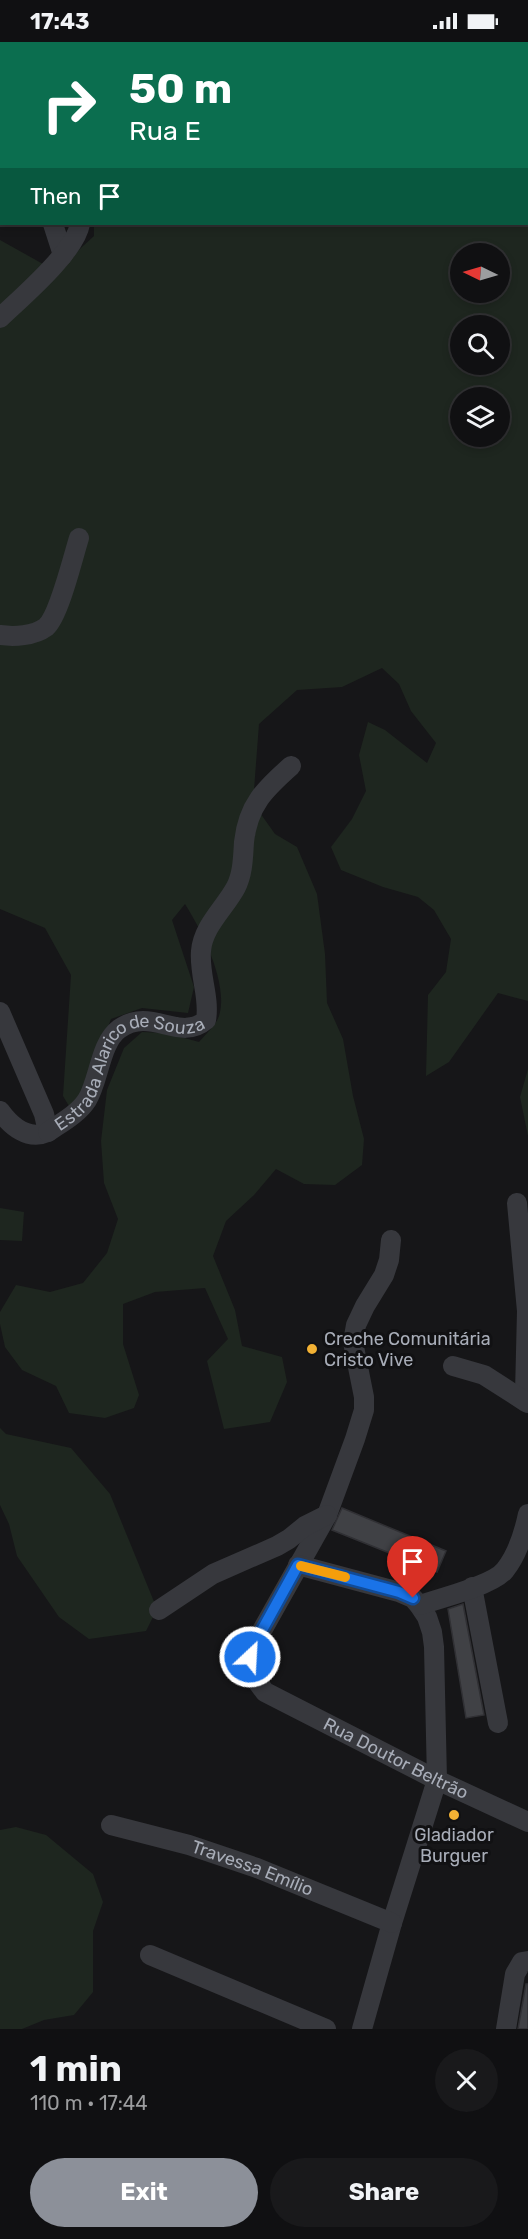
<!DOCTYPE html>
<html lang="en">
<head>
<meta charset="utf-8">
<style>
	body { margin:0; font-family:Rubik,sans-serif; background:#19191b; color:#f1f3f6; height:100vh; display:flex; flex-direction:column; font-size:22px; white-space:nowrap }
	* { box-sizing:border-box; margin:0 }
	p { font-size:20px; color:#9c9d9f }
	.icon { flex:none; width:33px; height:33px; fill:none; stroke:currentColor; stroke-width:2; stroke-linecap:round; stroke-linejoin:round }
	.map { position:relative; height:1987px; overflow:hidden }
	.side { display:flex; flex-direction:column; background:#101012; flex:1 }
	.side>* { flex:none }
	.hud { position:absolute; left:0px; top:0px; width:528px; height:183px; box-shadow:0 3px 9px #0003,0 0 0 2px #303032; background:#0b6e4f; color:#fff; overflow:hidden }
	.needle { width:39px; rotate:275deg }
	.controls { position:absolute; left:450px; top:201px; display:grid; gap:12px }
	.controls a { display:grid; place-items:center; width:60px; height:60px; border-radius:50%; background:#101012; box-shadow:0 3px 9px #0003,0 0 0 2px #303032; font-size:30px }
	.pin { position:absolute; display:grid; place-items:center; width:51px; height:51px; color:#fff; margin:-62px -26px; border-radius:50% 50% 50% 0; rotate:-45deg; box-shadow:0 0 6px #0007 }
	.pin .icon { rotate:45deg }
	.me { position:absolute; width:66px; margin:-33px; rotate:25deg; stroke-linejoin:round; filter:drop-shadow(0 0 4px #0008) }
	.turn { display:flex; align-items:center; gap:21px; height:126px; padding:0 30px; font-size:27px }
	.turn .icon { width:78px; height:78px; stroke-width:2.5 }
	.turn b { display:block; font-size:42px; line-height:51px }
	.then { display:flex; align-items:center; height:57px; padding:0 30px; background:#0003; gap:12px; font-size:22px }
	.round { display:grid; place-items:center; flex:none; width:63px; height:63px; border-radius:32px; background:#19191b }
	.summary { display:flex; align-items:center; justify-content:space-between; height:102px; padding:0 30px }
	h1 { font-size:36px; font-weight:700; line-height:45px }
	.cta { display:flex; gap:12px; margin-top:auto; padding:12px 30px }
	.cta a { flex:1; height:69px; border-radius:36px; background:#8c9099; color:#fff; font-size:24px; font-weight:700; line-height:69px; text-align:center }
	.cta a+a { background:#19191b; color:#f1f3f6 }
	.status { display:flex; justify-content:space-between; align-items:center; height:42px; padding:0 30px; background:#101012; direction:ltr }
	.status svg { height:16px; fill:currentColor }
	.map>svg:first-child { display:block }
</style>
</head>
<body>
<div class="status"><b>17:43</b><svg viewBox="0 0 49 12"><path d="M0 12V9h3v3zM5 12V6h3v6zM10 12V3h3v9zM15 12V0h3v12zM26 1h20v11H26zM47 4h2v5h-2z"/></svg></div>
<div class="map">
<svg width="528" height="1987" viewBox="0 0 528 1987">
	<rect width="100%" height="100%" fill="#161618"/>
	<!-- green -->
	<g fill="#1e261f" fill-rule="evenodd">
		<path d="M88,0h440v959l-30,-8 -49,69 -23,14 2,-81 18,-23 5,-33 -17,-29 -16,-13 -35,-10 -42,-17 -10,-23 21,-28 14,-28 -7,-36 9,-33 17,8 42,33 9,-20 -25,-32 -12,-27 -17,-16 -40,19 -45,3 -38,34 -6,79 22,31 22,13 20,47 8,60 2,49 16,36 10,57 11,43 -2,26 -27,20 -31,-1 -28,-15 -22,26 -28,26 -13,35 22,54 7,36 40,11 5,25 -17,40 -46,7 -17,-68 21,-22 -23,-51 -50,4 -32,12v40l16,51 -5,13 -29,10 -36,-5 -13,-27 -34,-16 -17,-23 -5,-23v-12l16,-27 34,7 33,-9 24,-30 11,-34 -14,-36 -3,-42 6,-51 17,-42 18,-16 24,1 33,9c6,-7 17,-17 20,-26 10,-32 -17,-85 -34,-112l-13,16 22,67 -6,26 -46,-5 -31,11 -29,76 -13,11 -6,-10 8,-121 -26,-47 -45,-19v-587l94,-86v-12h432v-180zM460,212h40v38h-40zM460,284h40v38h-40zM460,356h40v38h-40z"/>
		<polygon points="0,198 43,222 0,271"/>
		<polygon points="528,1027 528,1094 520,1055"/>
		<polygon points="0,1166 24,1170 22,1199 0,1198"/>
		<polygon points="0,1386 6,1392 71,1406 110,1452 157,1567 146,1589 89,1597 59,1575 17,1514 9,1482 0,1463"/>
		<polygon points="16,1785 46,1793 93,1832 103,1860 93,1889 93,1950 74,1973 44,1978 22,1987 0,1987 0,1788"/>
	</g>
	<!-- building -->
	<g fill="#404145" stroke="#303034" stroke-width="1.5">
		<polygon points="342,1466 446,1509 437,1530 332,1488"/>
		<polygon points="463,1562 484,1673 466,1676 448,1567"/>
		<polygon points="526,1942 528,1942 528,1987 518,1987"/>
	</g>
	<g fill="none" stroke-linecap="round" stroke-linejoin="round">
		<!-- minor -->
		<g stroke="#37383d" stroke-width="20">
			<polyline points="34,0 34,2"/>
			<polyline points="0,114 2,115"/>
			<polyline points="53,182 63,213"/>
			<path d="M0,276c22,-21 75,-66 80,-94"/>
			<path d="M0,593c14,2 34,1 46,-8 13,-11 27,-70 33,-89"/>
			<path d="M0,970l44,102 4,18c-20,9 -37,-6 -48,-21"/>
			<path id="s1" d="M48,1090c13,-9 30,-18 39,-32 12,-19 13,-57 32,-71 33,-23 60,14 87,-9 4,-23 -7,-45 -5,-69 2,-25 24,-43 35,-64 7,-14 7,-30 8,-45 4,-37 21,-53 47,-76"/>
			<polyline points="517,1161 527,1269 525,1351 528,1361"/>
			<path id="s2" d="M391,1198l-2,20 -5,15 -19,31 -9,19 -3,17 11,55v13l-9,29 -28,76 -76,135c-4,19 3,28 14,42l172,88 91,42"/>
			<polyline points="453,1324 484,1333 526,1360"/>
			<polyline points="298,1523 399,1550 413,1556 419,1563 427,1575 432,1590 434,1605 437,1738 392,1881 362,1987"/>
			<polyline points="472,1545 498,1681"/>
			<path d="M419,1563c20,-6 75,-20 86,-35 12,-15 19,-37 23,-56"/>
			<polyline points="159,1568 213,1532 277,1504 289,1497 305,1484 327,1473"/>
			<path id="s3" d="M111,1783l78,20 68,23 135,55"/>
			<polyline points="150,1913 326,1987"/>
			<polyline points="506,1987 515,1932 522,1920 528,1919"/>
		</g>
	</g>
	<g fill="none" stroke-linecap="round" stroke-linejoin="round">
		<defs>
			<polyline id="route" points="250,1615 251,1608 298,1523 399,1550 413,1556"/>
		</defs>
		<!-- route casing -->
		<use href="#route" stroke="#114b97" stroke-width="15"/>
		<!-- route -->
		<use href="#route" stroke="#1a73e8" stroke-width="10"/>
		<!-- slow -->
		<polyline stroke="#f59e0b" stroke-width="10" points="301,1524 345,1535"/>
	</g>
	<!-- markers -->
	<g fill="#f2b134" stroke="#111113" stroke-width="2">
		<circle cx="312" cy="1307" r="6"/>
		<circle cx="454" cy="1773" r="6"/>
	</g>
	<g text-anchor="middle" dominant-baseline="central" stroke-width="6" stroke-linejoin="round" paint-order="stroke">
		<!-- street labels -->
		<g font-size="18" fill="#a8adb8" stroke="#111113">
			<text stroke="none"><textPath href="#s1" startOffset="114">Estrada Alarico de Souza</textPath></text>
			<text stroke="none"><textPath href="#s2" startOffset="639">Rua Doutor Beltrão</textPath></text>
			<text stroke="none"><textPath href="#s3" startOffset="148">Travessa Emílio</textPath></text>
		</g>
		<!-- poi labels -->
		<g font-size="18" fill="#a8adb8" stroke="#111113" text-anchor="start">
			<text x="324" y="1297">Creche Comunitária<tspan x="324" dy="21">Cristo Vive</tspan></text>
			<text x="454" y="1793" text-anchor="middle">Gladiador<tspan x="454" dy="21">Burguer</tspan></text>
		</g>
	</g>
</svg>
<div class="controls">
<a><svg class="needle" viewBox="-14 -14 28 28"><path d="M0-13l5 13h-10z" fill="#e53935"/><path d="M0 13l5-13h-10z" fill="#9c9d9f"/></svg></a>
<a><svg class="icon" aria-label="search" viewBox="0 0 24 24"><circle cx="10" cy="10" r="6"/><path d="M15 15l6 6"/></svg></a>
<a><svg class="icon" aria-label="layers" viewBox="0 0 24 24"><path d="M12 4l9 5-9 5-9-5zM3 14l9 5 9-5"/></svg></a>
</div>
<div class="pin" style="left:413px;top:1556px;background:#d93025"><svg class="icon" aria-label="arrive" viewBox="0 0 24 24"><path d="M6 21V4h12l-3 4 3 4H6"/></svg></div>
<svg class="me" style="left:250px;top:1615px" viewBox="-20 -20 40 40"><circle r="17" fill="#1a73e8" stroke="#fff" stroke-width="3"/><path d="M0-11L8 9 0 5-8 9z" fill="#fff"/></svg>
<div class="hud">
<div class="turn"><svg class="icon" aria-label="right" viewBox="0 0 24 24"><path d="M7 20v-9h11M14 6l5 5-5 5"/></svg><div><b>50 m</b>Rua E</div></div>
<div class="then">Then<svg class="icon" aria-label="arrive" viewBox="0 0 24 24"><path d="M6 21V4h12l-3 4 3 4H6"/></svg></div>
</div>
</div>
<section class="side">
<div class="summary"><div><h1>1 min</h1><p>110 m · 17:44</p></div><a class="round"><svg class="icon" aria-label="close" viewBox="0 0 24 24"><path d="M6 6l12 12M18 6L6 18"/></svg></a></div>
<div class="cta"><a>Exit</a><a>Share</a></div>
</section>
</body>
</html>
